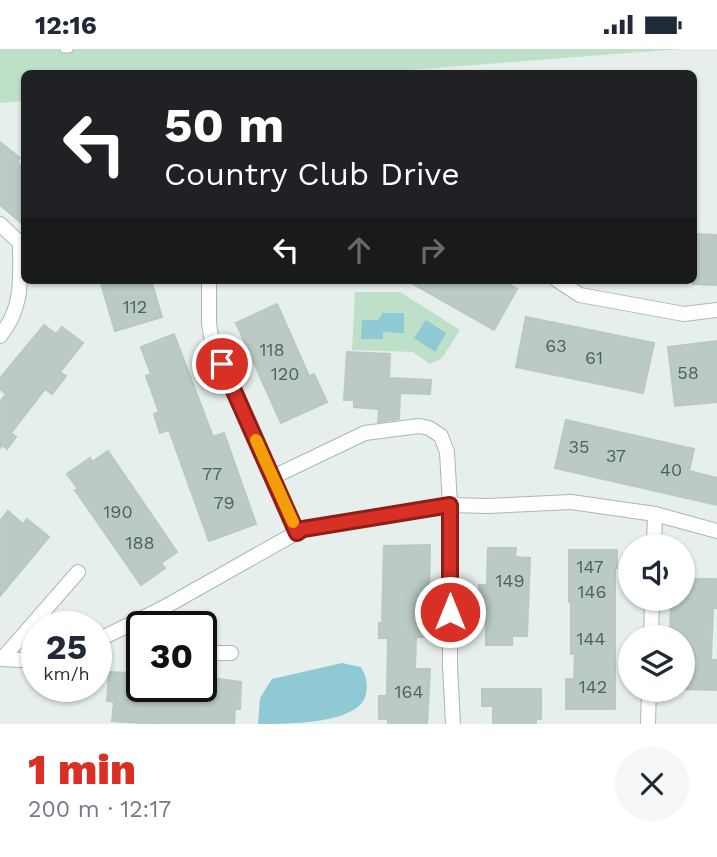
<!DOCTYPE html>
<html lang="en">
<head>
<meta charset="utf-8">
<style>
	body { margin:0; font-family:"Work Sans",sans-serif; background:#f6f6f7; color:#1f2937; height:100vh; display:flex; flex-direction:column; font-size:26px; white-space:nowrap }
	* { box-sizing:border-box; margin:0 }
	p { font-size:23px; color:#747a83 }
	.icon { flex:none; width:38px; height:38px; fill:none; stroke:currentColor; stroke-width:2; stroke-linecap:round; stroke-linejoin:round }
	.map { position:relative; height:675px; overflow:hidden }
	.sheet { display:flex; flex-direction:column; background:#fff; flex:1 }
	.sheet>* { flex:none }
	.banner { position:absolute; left:21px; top:21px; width:676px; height:214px; border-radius:10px; box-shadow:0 2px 5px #0004; background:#202124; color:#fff; overflow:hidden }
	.buttons { position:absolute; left:618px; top:485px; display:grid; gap:14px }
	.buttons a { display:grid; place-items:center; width:77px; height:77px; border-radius:50%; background:#fff; box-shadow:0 2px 5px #0004; font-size:35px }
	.speed { position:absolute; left:21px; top:562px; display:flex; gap:14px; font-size:35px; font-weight:700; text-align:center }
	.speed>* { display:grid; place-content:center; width:91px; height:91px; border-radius:50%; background:#fff; box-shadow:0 2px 5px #0004; line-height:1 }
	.speed small { font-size:18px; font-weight:400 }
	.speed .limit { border:4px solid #111; border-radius:10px; background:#fff; color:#111 }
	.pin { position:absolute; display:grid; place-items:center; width:60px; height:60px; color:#fff; margin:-30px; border:4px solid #fff; border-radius:50%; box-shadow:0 2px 7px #0007 }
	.me { position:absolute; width:77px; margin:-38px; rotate:0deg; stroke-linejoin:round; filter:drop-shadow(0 0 5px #0008) }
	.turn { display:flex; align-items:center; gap:24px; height:147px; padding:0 28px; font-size:32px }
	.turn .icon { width:91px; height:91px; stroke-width:2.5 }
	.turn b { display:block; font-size:49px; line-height:60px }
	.lanes { display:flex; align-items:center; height:66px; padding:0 28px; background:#0003; justify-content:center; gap:35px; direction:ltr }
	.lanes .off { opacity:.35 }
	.round { display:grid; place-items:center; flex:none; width:74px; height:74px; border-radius:37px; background:#f6f6f7 }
	.headline { display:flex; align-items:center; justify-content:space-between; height:119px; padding:0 28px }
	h1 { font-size:42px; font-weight:800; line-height:52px; color:#d93025 }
	.status { display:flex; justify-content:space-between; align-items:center; height:49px; padding:0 35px; background:#fff; direction:ltr }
	.status svg { height:19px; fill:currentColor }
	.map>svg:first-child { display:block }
</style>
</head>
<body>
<div class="status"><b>12:16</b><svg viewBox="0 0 49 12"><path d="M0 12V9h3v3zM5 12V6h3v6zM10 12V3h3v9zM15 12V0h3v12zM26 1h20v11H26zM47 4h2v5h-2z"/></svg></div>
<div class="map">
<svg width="717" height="675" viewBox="0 0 717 675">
	<rect width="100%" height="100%" fill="#e6efeb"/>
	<!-- green -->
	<g fill="#bfe0c8">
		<polygon points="0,0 681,0 370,24 24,24 24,52 0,54"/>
		<polygon points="355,243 400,243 460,281 442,309 430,315 413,303 352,301"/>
	</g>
	<!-- water -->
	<g fill="#8ec9d4">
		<polygon points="383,264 404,264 404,284 383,283 383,290 361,290 362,271 378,271"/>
		<polygon points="426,271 446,284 435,303 414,289"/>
		<path d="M342,614l19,4c5,9 7,17 5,27 -6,30 -77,30 -108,30l2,-26 12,-19z"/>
	</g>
	<!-- building -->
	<g fill="#bbcac4" stroke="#b8c9c2" stroke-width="2">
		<polygon points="0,93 20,109 17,113 24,119 24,176 0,156"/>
		<polygon points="693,185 717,186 717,236 693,235"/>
		<polygon points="100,231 151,231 162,268 115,282"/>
		<polygon points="406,231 502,231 517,240 494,281"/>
		<polygon points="277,255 309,327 314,325 327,353 281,374 236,274"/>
		<polygon points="526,268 654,294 643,344 516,318"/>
		<polygon points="44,276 56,285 62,278 83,294 60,323 66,327 52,345 45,340 11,384 16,388 7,400 2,396 0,399 0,353 6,345 0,340 0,329"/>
		<polygon points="174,285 213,388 224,384 256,475 209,492 169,381 160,384 154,365 159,363 146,327 151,325 141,298"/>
		<polygon points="717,292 717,353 675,357 668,298"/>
		<polygon points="347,303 390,305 389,329 431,331 430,345 400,344 399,370 378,373 379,360 354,358 354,351 344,351"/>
		<polygon points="566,371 694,400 689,422 717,429 717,456 555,419"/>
		<polygon points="108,402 177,503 161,514 165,519 141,536 75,441 78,440 67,425 90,409 92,413"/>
		<polygon points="8,462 23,475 27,470 49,488 0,547 0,472"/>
		<polygon points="430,496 428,588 416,588 415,620 430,620 427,675 388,675 388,670 379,670 379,647 387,647 388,589 379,589 379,574 382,574 384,497"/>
		<polygon points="488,499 516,499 515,508 530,509 527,587 512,587 512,596 486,596 486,559 479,559 479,536 487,536"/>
		<polygon points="569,501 617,501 617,519 615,519 615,660 566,660 566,630 574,630 575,605 571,605 571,553 569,553"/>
		<polygon points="682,530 717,530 717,559 713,559 711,611 717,611 717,641 682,640 682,588 670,588 671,550 682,550"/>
		<polygon points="109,623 130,624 130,628 142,629 142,637 201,637 201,628 241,633 240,660 235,660 234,675 159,675 112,672 114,653 107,652"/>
		<polygon points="482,640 541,640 541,670 536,670 536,675 493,675 493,657 482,657"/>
	</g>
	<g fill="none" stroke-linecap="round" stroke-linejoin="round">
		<defs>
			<polyline id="service" points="64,0 69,0"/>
			<g id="minor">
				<path d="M0,175l20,19c0,35 4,64 -20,93"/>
				<polyline points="209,231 209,275 212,293 297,484"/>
				<polyline points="557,231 580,246 684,265 717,261"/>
				<polyline points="273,428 365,384 419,377 429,379 441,387 447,403 450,456 450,617 453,675"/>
				<polyline points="654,497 655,465"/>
				<polyline points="163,559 169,578"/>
				<polyline points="651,588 652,550"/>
				<polyline points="96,592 163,559 303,480 450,456 487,457 571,453 655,465 717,482"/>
				<polyline points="201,604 231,604"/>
				<polyline points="3,609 78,523"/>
				<polyline points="0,610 21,611 37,607"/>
				<polyline points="648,675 649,640"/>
			</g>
		</defs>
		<!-- service casing -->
		<use href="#service" stroke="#a8b8b2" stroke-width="9"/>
		<!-- minor casing -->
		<use href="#minor" stroke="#a8b8b2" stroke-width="16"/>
		<!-- service -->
		<use href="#service" stroke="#fff" stroke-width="7"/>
		<!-- minor -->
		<use href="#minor" stroke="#fff" stroke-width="14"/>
	</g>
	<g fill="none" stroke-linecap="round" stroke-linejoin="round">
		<defs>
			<polyline id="route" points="222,315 297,484 303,480 450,456 450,563"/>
		</defs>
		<!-- route casing -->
		<use href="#route" stroke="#8d1f18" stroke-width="18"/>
		<!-- route -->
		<use href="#route" stroke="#d93025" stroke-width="12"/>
		<!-- slow -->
		<polyline stroke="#f59e0b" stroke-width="12" points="256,391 293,473"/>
	</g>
	<g text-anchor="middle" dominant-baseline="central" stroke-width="7" stroke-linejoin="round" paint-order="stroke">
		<!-- number labels -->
		<g font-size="18" fill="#4a645c">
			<text x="135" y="257">112</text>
			<text x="556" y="296">63</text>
			<text x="272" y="300">118</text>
			<text x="594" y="308">61</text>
			<text x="688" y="323">58</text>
			<text x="285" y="324">120</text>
			<text x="579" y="397">35</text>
			<text x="616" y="406">37</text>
			<text x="671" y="420">40</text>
			<text x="212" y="424">77</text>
			<text x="224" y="453">79</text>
			<text x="118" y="462">190</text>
			<text x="140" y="493">188</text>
			<text x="590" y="517">147</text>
			<text x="510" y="531">149</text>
			<text x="592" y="542">146</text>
			<text x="591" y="589">144</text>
			<text x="593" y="637">142</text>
			<text x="409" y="642">164</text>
		</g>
	</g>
</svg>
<div class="buttons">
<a><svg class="icon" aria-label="sound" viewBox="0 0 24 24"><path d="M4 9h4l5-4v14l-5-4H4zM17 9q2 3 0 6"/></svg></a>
<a><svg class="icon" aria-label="layers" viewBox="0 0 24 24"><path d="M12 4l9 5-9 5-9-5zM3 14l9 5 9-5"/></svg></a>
</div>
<div class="speed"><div>25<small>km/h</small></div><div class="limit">30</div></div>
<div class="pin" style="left:222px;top:315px;background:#d93025"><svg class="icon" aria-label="arrive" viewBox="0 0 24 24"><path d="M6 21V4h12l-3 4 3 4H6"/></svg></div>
<svg class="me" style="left:450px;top:563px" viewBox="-20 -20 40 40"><circle r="17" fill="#d93025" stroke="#fff" stroke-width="3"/><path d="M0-11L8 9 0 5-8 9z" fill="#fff"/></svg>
<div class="banner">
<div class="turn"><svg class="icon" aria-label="left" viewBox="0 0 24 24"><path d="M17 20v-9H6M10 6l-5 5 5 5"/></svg><div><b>50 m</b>Country Club Drive</div></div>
<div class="lanes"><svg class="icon" aria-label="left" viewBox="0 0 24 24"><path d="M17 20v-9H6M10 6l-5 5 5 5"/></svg><svg class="icon off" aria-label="ahead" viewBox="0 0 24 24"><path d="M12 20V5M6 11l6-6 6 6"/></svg><svg class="icon off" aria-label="right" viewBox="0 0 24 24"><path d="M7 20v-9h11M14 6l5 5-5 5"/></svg></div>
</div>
</div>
<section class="sheet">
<div class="headline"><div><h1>1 min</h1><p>200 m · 12:17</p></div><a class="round"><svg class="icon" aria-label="close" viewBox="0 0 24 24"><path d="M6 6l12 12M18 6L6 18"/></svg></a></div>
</section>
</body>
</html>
